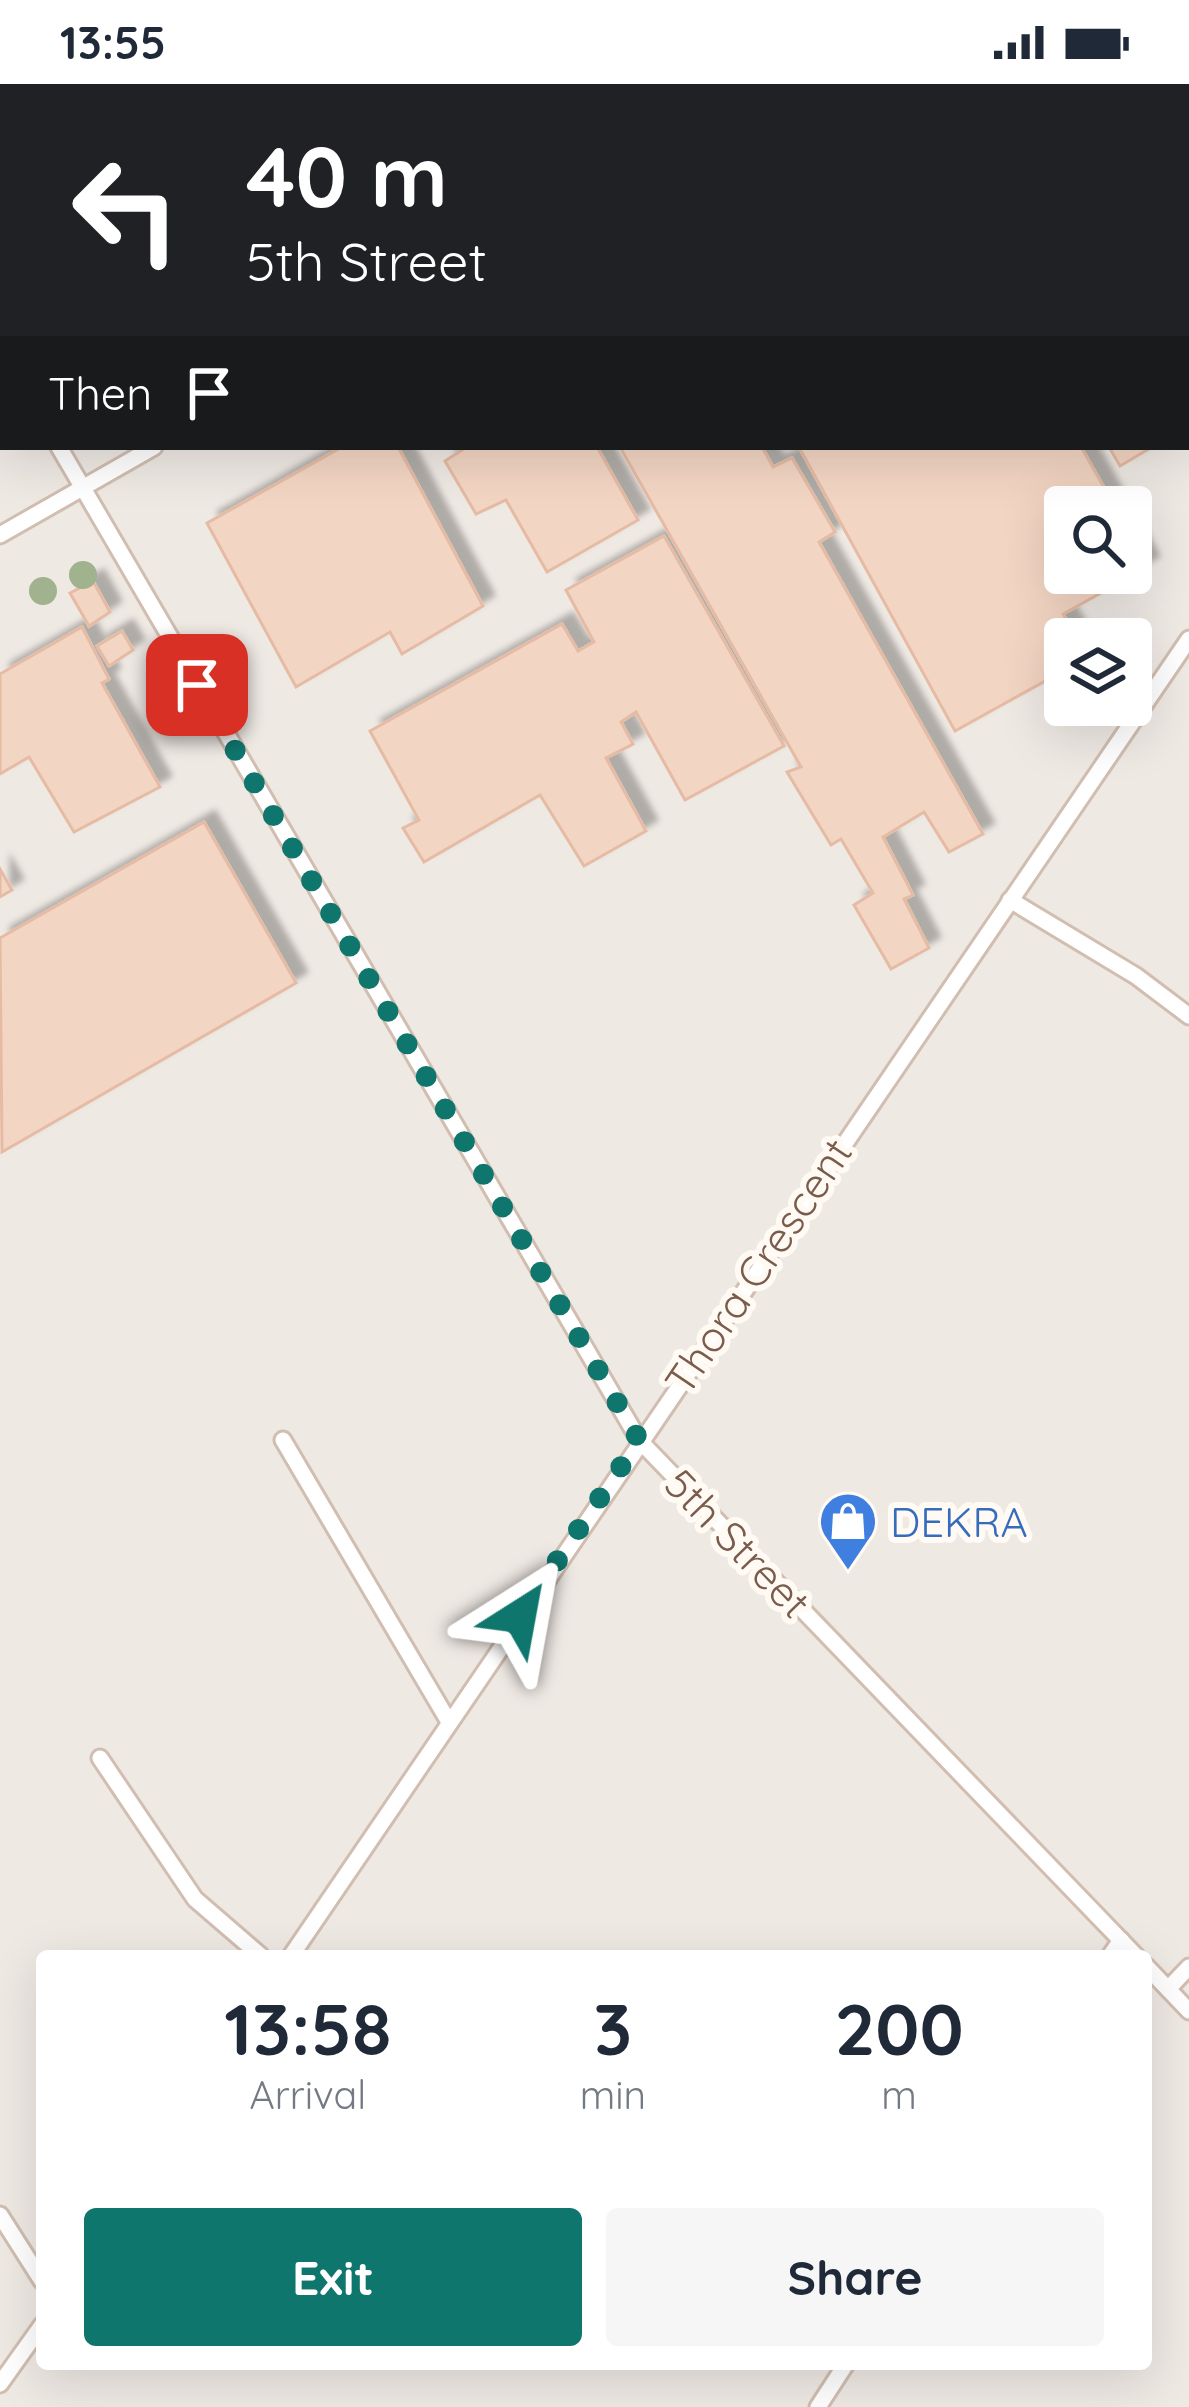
<!DOCTYPE html>
<html lang="en">
<head>
<meta charset="utf-8">
<style>
	body { margin:0; font-family:Quicksand,sans-serif; background:#f6f6f7; color:#1f2937; height:100vh; display:flex; flex-direction:column; font-size:45px; white-space:nowrap }
	* { box-sizing:border-box; margin:0 }
	p { font-size:39px; color:#747a83 }
	.icon { flex:none; width:66px; height:66px; fill:none; stroke:currentColor; stroke-width:2; stroke-linecap:round; stroke-linejoin:round }
	.map { position:relative; flex:1; overflow:hidden }
	.sheet { position:absolute; left:36px; top:1866px; width:1116px; height:420px; display:flex; flex-direction:column; background:#fff; border-radius:12px; box-shadow:0 12px 48px #0002 }
	.sheet>* { flex:none }
	.hud { position:absolute; left:0px; top:0px; width:1191px; height:366px; box-shadow:0 12px 48px #0002; background:#202124; color:#fff; overflow:hidden }
	.fabs { position:absolute; left:1044px; top:402px; display:grid; gap:24px }
	.fabs a { display:grid; place-items:center; width:108px; height:108px; border-radius:12px; background:#fff; box-shadow:0 12px 48px #0002; font-size:60px }
	.pin { position:absolute; display:grid; place-items:center; width:102px; height:102px; color:#fff; margin:-51px; border-radius:24px; box-shadow:0 6px 18px #0006 }
	.me { position:absolute; width:132px; margin:-66px; rotate:34deg; stroke-linejoin:round; filter:drop-shadow(0 0 9px #0008) }
	.turn { display:flex; align-items:center; gap:42px; height:252px; padding:0 48px; font-size:54px }
	.turn .icon { width:156px; height:156px; stroke-width:2.5 }
	.turn b { display:block; font-size:84px; line-height:102px }
	.then { display:flex; align-items:center; height:114px; padding:0 48px; background:#0003; gap:24px; font-size:45px }
	.eta { display:flex; justify-content:space-evenly; align-items:center; height:204px; text-align:center }
	.eta b { font-size:72px; font-weight:700; line-height:84px }
	.primary-button { display:flex; gap:24px; margin-top:auto; padding:24px 48px }
	.primary-button a { flex:1; height:138px; border-radius:12px; background:#0f766e; color:#fff; font-size:48px; font-weight:700; line-height:138px; text-align:center }
	.primary-button a+a { background:#f6f6f7; color:#1f2937 }
	.status { display:flex; justify-content:space-between; align-items:center; height:84px; padding:0 60px; background:#fff; direction:ltr }
	.status svg { height:33px; fill:currentColor }
	.map>svg:first-child { display:block }
</style>
</head>
<body>
<div class="status"><b>13:55</b><svg viewBox="0 0 49 12"><path d="M0 12V9h3v3zM5 12V6h3v6zM10 12V3h3v9zM15 12V0h3v12zM26 1h20v11H26zM47 4h2v5h-2z"/></svg></div>
<div class="map">
<svg width="1189" height="2323" viewBox="0 0 1189 2323">
	<defs>
		<filter id="shadow"><feDropShadow dx="11" dy="-11" stdDeviation="3" flood-color="#0004"/></filter>
	</defs>
	<rect width="100%" height="100%" fill="#fdf6ec"/>
	<!-- industrial -->
	<path fill="#efe9e4" fill-rule="evenodd" d="M0,0h1189v2323h-1189zM3,3h1185v360h-1185zM1065,423h66v66h-66zM1065,555h66v66h-66zM42,1872h1104v408h-1104z"/>
	<!-- building -->
	<g fill="#f3d5c3" stroke="#e6bba3" stroke-width="3" filter="url(#shadow)">
		<polygon points="0,0 227,0 3,3 0,83"/>
		<polygon points="292,0 349,0 351,3 286,3"/>
		<polygon points="400,0 598,0 593,3"/>
		<polygon points="1013,0 1058,0 1060,3 1008,3"/>
		<polygon points="1082,0 1151,0 1153,3 1083,3"/>
		<polygon points="1189,178 1189,342 1188,343 1188,179"/>
		<polygon points="342,363 398,363 483,522 402,570 390,548 296,603 207,439"/>
		<polygon points="467,363 597,363 638,436 547,488 506,416 476,430 445,377"/>
		<polygon points="620,363 762,363 773,383 792,374 835,448 819,458 983,750 949,768 924,728 883,753 913,811 904,815 929,864 891,885 854,821 873,809 841,755 831,761 787,688 801,683"/>
		<polygon points="799,363 1081,363 1115,423 1065,423 1065,489 1131,489 1131,452 1148,483 1063,530 1078,555 1065,555 1065,586 955,647"/>
		<polygon points="1109,363 1152,363 1120,382"/>
		<polygon points="664,452 784,662 685,716 636,628 621,638 633,660 606,674 646,747 584,782 540,711 424,778 403,744 419,736 370,647 562,540 578,567 594,558 566,506"/>
		<polygon points="93,497 110,528 89,542 70,509"/>
		<polygon points="82,543 109,595 102,599 160,703 74,748 29,673 0,690 0,590"/>
		<polygon points="122,547 133,566 109,582 97,562"/>
		<polygon points="204,738 296,899 2,1068 0,854"/>
		<polygon points="0,785 12,806 0,813"/>
	</g>
	<g fill="none" stroke-linecap="round" stroke-linejoin="round">
		<defs>
			<g id="service">
				<polyline points="364,0 366,3"/>
				<polyline points="797,3 802,0"/>
				<polyline points="0,258 3,263"/>
				<polyline points="59,363 639,1356 1136,1872"/>
				<polyline points="0,451 154,363"/>
				<polyline points="1010,816 1136,892 1189,932"/>
				<polyline points="283,1356 449,1638"/>
				<polyline points="100,1674 195,1815 261,1872"/>
				<polyline points="291,1872 1189,555"/>
				<polyline points="1110,1872 1121,1856"/>
				<polyline points="1146,1882 1189,1927"/>
				<polyline points="1168,1905 1189,1883"/>
				<polyline points="0,2131 42,2197"/>
				<polyline points="0,2300 42,2241"/>
				<polyline points="818,2323 846,2280"/>
			</g>
		</defs>
		<!-- service casing -->
		<use href="#service" stroke="#d1beb0" stroke-width="21"/>
		<!-- service -->
		<use href="#service" stroke="#fff" stroke-width="15"/>
	</g>
	<!-- trees -->
	<g fill="#a0b28e">
		<circle cx="83" cy="491" r="14"/>
		<circle cx="43" cy="507" r="14"/>
	</g>
	<g fill="none" stroke-linecap="round" stroke-linejoin="round">
		<!-- route -->
		<polyline stroke="#0f766e" stroke-width="21" stroke-dasharray="0 37.8" points="197,601 639,1356 520,1532"/>
	</g>
	<!-- icons -->
	<defs>
		<symbol id="shop-pin" viewBox="-11 -11 22 30"><path d="M0 17L-7.5 6A9.5 9.5 0 1 1 7.5 6Z" fill="#3f7fe0" stroke="#fffaf3"/><path d="M-5-2.5h2.3a2.7 3.5 0 0 1 5.4 0H5L5.5 6h-11ZM-1.5-2.5h3a1.5 2.3 0 0 0-3 0Z" fill="#fff"/></symbol>
	</defs>
	<g fill-rule="evenodd">
		<use href="#shop-pin" x="815" y="1404" width="66" height="90"/>
	</g>
	<g text-anchor="middle" dominant-baseline="central" stroke-width="12" stroke-linejoin="round" paint-order="stroke">
		<!-- street labels -->
		<g font-size="42" fill="#7a5c4d" stroke="#fffaf3">
			<text transform="translate(758 1182) rotate(-56)">Thora Crescent</text>
			<text transform="translate(738 1459) rotate(46)">5th Street</text>
		</g>
		<!-- shop labels -->
		<g font-size="42" fill="#366cbe" stroke="#fffaf3" text-anchor="start">
			<text x="890" y="1437">DEKRA</text>
		</g>
	</g>
</svg>
<div class="fabs">
<a><svg class="icon" aria-label="search" viewBox="0 0 24 24"><circle cx="10" cy="10" r="6"/><path d="M15 15l6 6"/></svg></a>
<a><svg class="icon" aria-label="layers" viewBox="0 0 24 24"><path d="M12 4l9 5-9 5-9-5zM3 14l9 5 9-5"/></svg></a>
</div>
<div class="pin" style="left:197px;top:601px;background:#d93025"><svg class="icon" aria-label="arrive" viewBox="0 0 24 24"><path d="M6 21V4h12l-3 4 3 4H6"/></svg></div>
<svg class="me" style="left:520px;top:1532px" viewBox="-20 -20 40 40"><path d="M0-17L14 15 0 8-14 15z" fill="#0f766e" stroke="#fff" stroke-width="4"/></svg>
<div class="hud">
<div class="turn"><svg class="icon" aria-label="left" viewBox="0 0 24 24"><path d="M17 20v-9H6M10 6l-5 5 5 5"/></svg><div><b>40 m</b>5th Street</div></div>
<div class="then">Then<svg class="icon" aria-label="arrive" viewBox="0 0 24 24"><path d="M6 21V4h12l-3 4 3 4H6"/></svg></div>
</div>
<section class="sheet">
<div class="eta">
<div><b>13:58</b><p>Arrival</p></div>
<div><b>3</b><p>min</p></div>
<div><b>200</b><p>m</p></div>
</div>
<div class="primary-button"><a>Exit</a><a>Share</a></div>
</section>
</div>
</body>
</html>
